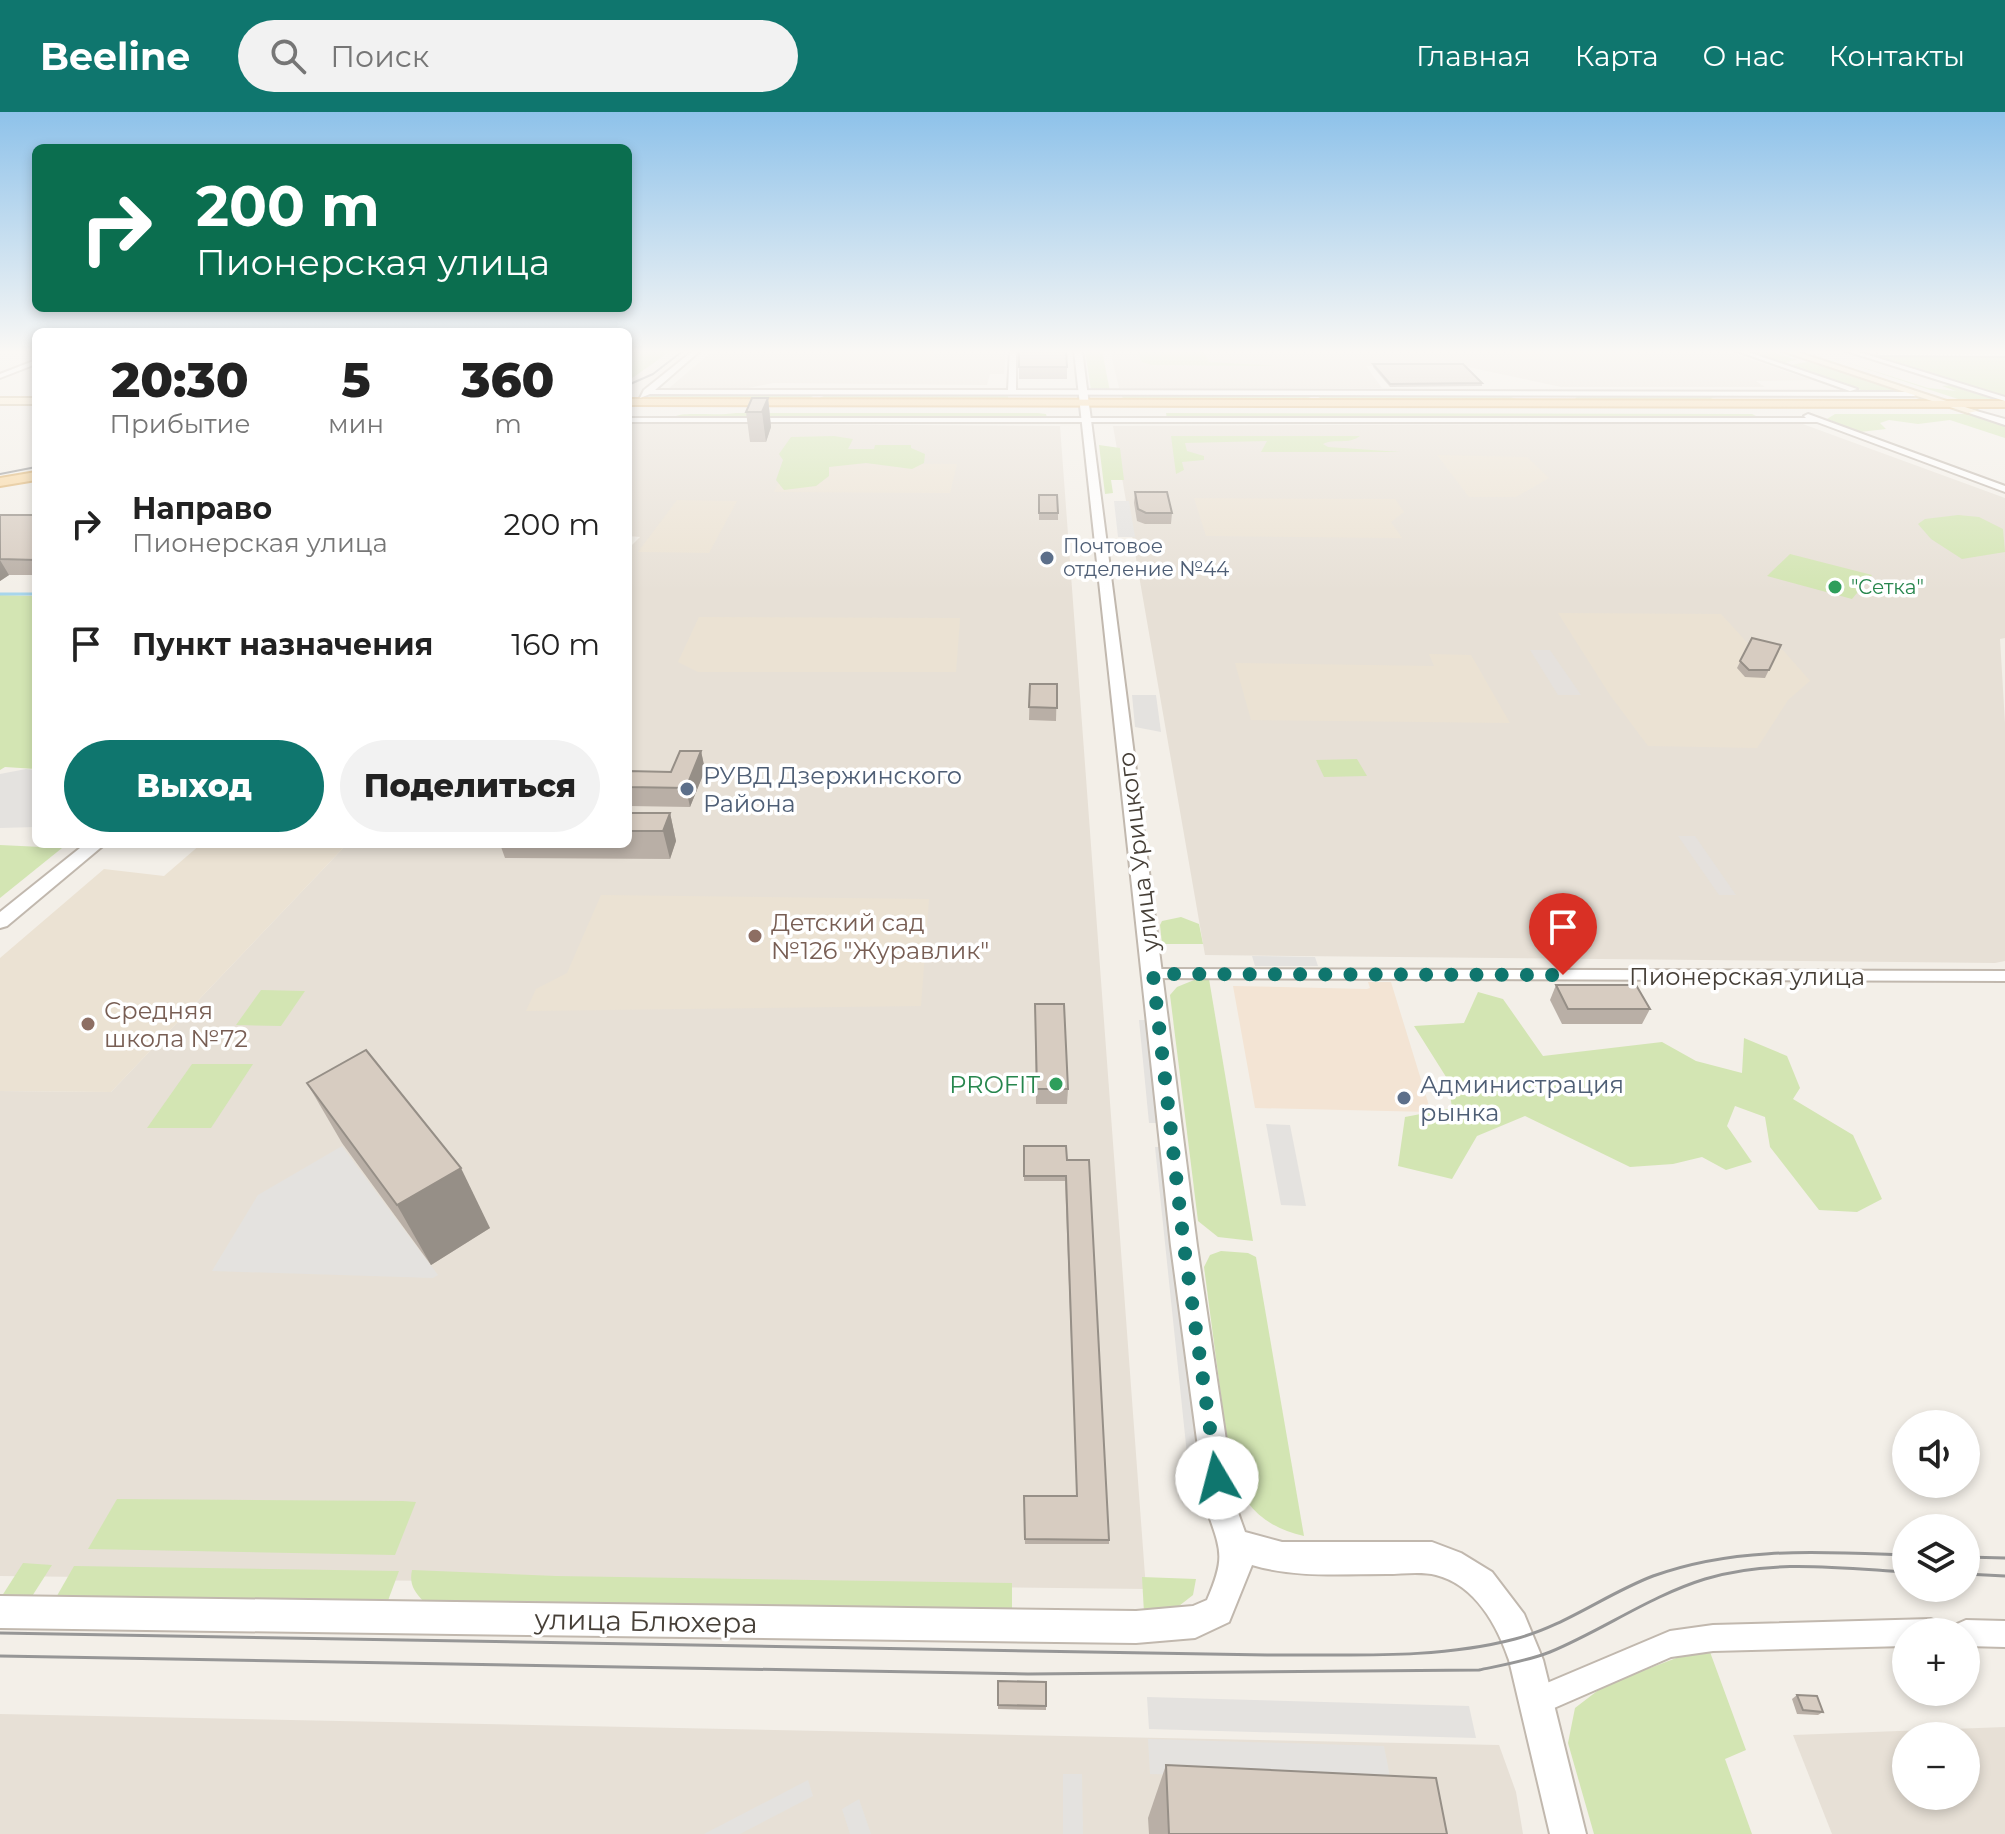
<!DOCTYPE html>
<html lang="ru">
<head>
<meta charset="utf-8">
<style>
	body { margin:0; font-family:Montserrat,sans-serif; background:#f2f2f2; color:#222; height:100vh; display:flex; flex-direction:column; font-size:30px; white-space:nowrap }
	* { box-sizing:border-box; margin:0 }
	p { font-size:26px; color:#767676 }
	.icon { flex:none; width:44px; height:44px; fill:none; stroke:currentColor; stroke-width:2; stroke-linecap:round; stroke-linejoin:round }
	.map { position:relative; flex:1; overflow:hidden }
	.sheet { position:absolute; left:32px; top:216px; width:600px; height:520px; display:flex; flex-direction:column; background:#fff; border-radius:12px; box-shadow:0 4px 12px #0003 }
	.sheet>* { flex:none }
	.banner { position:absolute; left:32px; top:32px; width:600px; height:168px; border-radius:12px; box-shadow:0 4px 12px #0003; background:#0b6e4f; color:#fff; overflow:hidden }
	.fabs { position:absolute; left:1892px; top:1298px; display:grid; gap:16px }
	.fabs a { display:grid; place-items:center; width:88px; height:88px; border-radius:50%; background:#fff; box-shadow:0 4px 12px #0003; font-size:40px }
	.pin { position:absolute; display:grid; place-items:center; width:68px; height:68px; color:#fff; margin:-82px -34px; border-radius:50% 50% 50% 0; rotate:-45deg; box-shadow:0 0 8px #0007 }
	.pin .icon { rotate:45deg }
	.me { position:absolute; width:88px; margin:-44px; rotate:352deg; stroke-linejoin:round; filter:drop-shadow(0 0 6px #0008) }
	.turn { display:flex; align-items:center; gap:28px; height:168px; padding:0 32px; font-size:36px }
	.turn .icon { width:104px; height:104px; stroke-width:2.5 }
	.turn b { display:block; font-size:56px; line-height:68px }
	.eta { display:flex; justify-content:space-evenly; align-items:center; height:136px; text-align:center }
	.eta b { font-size:48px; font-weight:800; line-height:56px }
	.button { display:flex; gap:16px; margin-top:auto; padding:16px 32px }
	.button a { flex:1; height:92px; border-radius:48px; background:#0f766e; color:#fff; font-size:32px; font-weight:800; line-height:92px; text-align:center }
	.button a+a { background:#f2f2f2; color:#222 }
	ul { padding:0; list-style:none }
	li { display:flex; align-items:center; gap:24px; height:120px; padding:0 32px }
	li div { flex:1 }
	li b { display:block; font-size:30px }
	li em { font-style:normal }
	header { display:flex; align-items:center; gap:48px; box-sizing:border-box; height:112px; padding:0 40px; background:#0f766e; color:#fff }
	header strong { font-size:38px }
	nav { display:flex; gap:44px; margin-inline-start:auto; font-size:28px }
	.search { width:560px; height:72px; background:#f2f2f2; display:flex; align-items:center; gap:20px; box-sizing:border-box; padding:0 28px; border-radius:44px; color:#767676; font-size:30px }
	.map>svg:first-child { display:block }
</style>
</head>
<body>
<header>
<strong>Beeline</strong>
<div class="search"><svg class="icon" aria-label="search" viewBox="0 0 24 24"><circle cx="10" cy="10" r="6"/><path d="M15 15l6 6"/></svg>Поиск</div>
<nav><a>Главная</a><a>Карта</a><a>О нас</a><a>Контакты</a></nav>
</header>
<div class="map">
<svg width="2005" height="1722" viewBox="0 0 2005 1722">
	<rect width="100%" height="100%" fill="#f3efe8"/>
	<!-- residential -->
	<g fill="#e7e0d6" fill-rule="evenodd">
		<polygon points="714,238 1006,238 1004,262 990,262 987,273 773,271 744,277 669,276"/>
		<polygon points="1110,238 1722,238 1812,268 1756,269 1765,275 1561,275 1468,255 1366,254 1382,276 1119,276"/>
		<polygon points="628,311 1060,314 1146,1477 0,1464 0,979 111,980 347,732 628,732 628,437 640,425 628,424"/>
		<polygon points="1800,311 2005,386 2005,526 2000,527 2005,611 2005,849 1995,851 1205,843 1113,314"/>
		<polygon points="0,1602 1499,1633 1516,1680 1523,1722 0,1722"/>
		<path d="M2005,1615v107h-173l-39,-99zM1906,1624h60v60h-60z"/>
	</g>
	<!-- commercial -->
	<polygon fill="#f3e4d4" points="1368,870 1391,870 1431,1000 1255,996 1233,874 1367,877 1370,876"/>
	<!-- industrial -->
	<g fill="#e5e1dd">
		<polygon points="1530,538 1550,538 1581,583 1558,583"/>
		<polygon points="1678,724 1695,724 1736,783 1719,783"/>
	</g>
	<!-- education -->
	<g fill="#ebe2d3">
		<polygon points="832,238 936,238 930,250 916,253 856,253 856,250 826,250"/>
		<polygon points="1507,238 1631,238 1653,252 1575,252 1514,244"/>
		<polygon points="1437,343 1527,345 1549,366 1516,385 1469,385"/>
		<polygon points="788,351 957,352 950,381 774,380"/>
		<polygon points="1194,386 1395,387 1404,400 1391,410 1402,426 1206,424"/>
		<polygon points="677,388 737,389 709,441 638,440"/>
		<polygon points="1558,501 1721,502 1753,537 1783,538 1810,569 1788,588 1757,636 1648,634 1610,583"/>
		<polygon points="699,505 960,506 956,560 698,560 678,550"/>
		<polygon points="1429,542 1471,543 1510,611 1251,608 1235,551 1434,554"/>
		<polygon points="201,732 347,732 111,980 0,979 0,846 104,757 164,764"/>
		<polygon points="601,783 929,787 921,894 526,899 536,877 567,861"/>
	</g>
	<!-- green -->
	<g fill="#d3e5b3">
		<polygon points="638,238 672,238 628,269 628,245"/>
		<polygon points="1085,238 1102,238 1110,280 1091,278"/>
		<polygon points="1136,238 1203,238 1209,250 1280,254 1152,253 1142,250"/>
		<polygon points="1741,238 1767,238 1797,248 1786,250 1791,253 1812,249 1900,280 1864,279"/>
		<polygon points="1879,244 2005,244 2005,284 1885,247"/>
		<polygon points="1833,246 1928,276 1956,279 1942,274 1951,273 2000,289 1964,289"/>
		<polygon points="658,282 808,282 813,285 805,288 648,285"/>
		<polygon points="827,282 1008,283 1008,288 820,286"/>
		<polygon points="1122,283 1302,283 1311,286 1306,289 1123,288"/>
		<polygon points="1324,283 1508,284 1522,289 1327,289 1318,286"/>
		<polygon points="1577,284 1714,284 1716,285 1711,286 1716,289 1574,289"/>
		<polygon points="641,293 1076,293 1077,294 637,294"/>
		<polygon points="1092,294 1770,294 1774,296 1096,295"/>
		<path d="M736,301h302l8,1 1,4 -367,-1 -4,-1c10,-4 42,0 60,-3z"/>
		<polygon points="1166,301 1752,302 1760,306 1167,307"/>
		<polygon points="1835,302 1974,302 2005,312 2005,326 1950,308 1918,312 1889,308 1880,311 1886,317 1860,320 1827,307"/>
		<polygon points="834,324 853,327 848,337 874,337 875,333 911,333 911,336 925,342 924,351 912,357 866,351 829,355 829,364 816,374 784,378 776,368 783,348 779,342 791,325"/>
		<path d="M1171,324h189c-12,9 -25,2 -37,8l5,3 73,5h-140l6,-11 -82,2 2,8 17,5v4l-22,2 2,8 -8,4z"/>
		<polygon points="1099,333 1120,336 1124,368 1111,368 1113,381 1105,382"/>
		<polygon points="1958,403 1979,405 2003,417 2005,440 1962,447 1931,427 1918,412 1925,407"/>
		<polygon points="1790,442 1872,463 1852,487 1767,464"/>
		<polygon points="0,483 36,484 36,657 5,655 0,658"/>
		<polygon points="1357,647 1367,664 1324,665 1316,648"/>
		<polygon points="0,733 62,736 0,786"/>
		<polygon points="1181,805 1199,812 1203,832 1162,832 1160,813 1162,809"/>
		<polygon points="1199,866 1209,867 1253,1129 1218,1125 1198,1109 1170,883 1177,875"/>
		<polygon points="261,878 305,879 281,914 236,913"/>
		<polygon points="1478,880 1503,887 1543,944 1662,930 1696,949 1742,961 1744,926 1787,944 1800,976 1793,987 1853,1023 1882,1087 1857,1100 1819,1098 1770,1035 1765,1005 1735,994 1727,1014 1752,1050 1726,1058 1702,1045 1673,1052 1630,1055 1525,1004 1477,1024 1452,1067 1398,1054 1405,1005 1452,996 1448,968 1414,914 1464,911"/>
		<polygon points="192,952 253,952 211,1016 147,1016"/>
		<path d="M1221,1139l27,2 8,4 48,279c-37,-8 -60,-29 -73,-64l-27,-205 6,-12z"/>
		<polygon points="117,1387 403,1389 416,1390 395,1443 88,1437"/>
		<polygon points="23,1451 52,1453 29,1489 0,1487"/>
		<polygon points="74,1454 399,1459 386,1494 54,1489"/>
		<path d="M412,1458l144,6 456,7v27l-589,-9c-9,-10 -14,-17 -11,-31z"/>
		<polygon points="1142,1465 1196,1467 1193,1483 1170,1501 1144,1501"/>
		<polygon points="1710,1540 1746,1638 1725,1647 1752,1722 1594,1722 1568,1631 1575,1596 1605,1573 1679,1545"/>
	</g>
	<!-- parking -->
	<g fill="#e4e2df">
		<polygon points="1114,389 1129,389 1135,425 1118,425"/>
		<polygon points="1132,583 1156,583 1161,620 1135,615"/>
		<polygon points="26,657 36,658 36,715 0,716 0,662"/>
		<polygon points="1252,844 1315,845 1318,854 1255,854"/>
		<polygon points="1139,908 1153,908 1164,1011 1149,1011"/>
		<polygon points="1266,1012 1290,1013 1306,1094 1281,1093"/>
		<polygon points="342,1034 438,1163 433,1166 212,1159 258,1083"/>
		<polygon points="1155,1035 1169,1035 1209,1381 1191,1381"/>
		<polygon points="1147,1585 1469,1594 1476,1626 1149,1617"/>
		<polygon points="1148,1627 1384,1634 1391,1670 1150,1662"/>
		<polygon points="1063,1662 1082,1662 1083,1722 1063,1722"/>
		<polygon points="808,1668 813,1684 740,1722 704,1722"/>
		<polygon points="859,1687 871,1722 850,1722 842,1697"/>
	</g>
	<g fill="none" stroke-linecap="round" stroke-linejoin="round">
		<!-- stream -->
		<polyline stroke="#a8d6ec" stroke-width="3" points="0,482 36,482"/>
		<defs>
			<g id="minor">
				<polygon points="628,238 634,238 628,242"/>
				<polygon points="694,238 701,238 655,278 1008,278 1010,238 1016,238 1016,278 1914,280 1918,282 1914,284 650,282 640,286 644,278"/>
				<polygon points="1734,238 1742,238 1857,277 1850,279"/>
				<polygon points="1843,238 1852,238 2005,285 2005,289"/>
				<polygon points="1879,240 2005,240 2005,244 1877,243"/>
				<polygon points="36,248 36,252 0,266 0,262"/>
				<polygon points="1808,302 2005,374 2005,380 1817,310 628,310 628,306 1806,306 1804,304"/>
				<polygon points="1153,857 2005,859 2005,869 1147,866 1145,862 1147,858"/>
				<polygon points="1931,1507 1940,1511 1944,1520 1906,1520 1906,1534 1713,1539 1671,1545 1538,1603 1528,1599 1524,1589 1528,1579 1670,1519 1713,1513"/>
				<polygon points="1966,1508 2005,1509 2005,1535 1966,1534 1966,1520 1953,1520 1957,1512"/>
			</g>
			<g id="tertiary">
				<path d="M1074,238h8l115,896 39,261 9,25 37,10h150l29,11 31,19 32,42 19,46 43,174h-36l-41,-174c-12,-35 -34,-75 -73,-85 -15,-4 -34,-1 -49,-1 -46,0 -91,4 -135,-9l-23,57 -34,16 -59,5 -1136,-15v-32l1136,15 57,-5 14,-6c19,-44 14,-49 -1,-93l-35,-261z"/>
				<polygon points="1969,297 2005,307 2005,313 1969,301"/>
				<polygon points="85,732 105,732 7,814 0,816 0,800"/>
			</g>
			<g id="secondary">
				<polygon points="1779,238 1791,238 1977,299 1968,301"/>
				<rect x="0" y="286" width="36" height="6"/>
			</g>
			<g id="primary">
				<polygon points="628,287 2005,289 2005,295 628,293"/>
				<polygon points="36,360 36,368 0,374 0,366"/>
			</g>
		</defs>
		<!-- minor casing -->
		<use href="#minor" stroke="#c1b8ae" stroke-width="4"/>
		<!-- tertiary casing -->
		<use href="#tertiary" stroke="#c1b8ae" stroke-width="4"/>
		<!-- secondary casing -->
		<use href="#secondary" stroke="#d0bd9a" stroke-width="4"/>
		<!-- primary casing -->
		<use href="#primary" stroke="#ddb16c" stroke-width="4"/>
		<!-- minor -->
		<use href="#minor" fill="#fff" fill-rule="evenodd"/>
		<!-- tertiary -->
		<use href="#tertiary" fill="#fff" fill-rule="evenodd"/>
		<!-- secondary -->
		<use href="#secondary" fill="#fbebca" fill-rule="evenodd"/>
		<!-- primary -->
		<use href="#primary" fill="#f8d59c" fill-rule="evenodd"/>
		<!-- tram-far1 -->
		<g stroke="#969696" stroke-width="2">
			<polyline points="628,273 653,262 684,238"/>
			<polyline points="0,362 36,355"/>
		</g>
		<!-- tram -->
		<g stroke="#969696" stroke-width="3">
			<polyline points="1966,1445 2005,1446"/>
			<polyline points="1966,1462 2005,1464"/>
			<path d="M0,1521l1267,22c82,-1 168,5 248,-16 50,-13 91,-45 138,-63 82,-30 168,-24 253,-21"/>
			<path d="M0,1544l1028,18 451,-4c24,-5 48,-9 71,-18 53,-22 100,-56 155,-73 65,-20 134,-11 201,-7"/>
		</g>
	</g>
	<!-- wall -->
	<g fill="#b9afa6">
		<polygon points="1019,238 1067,255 1067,267 1019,267"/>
		<polygon points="1373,252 1482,271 1482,274 1390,275 1373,255"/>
		<polygon points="768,286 771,315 766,330 750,330 746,300"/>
		<polygon points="1135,380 1172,401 1171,412 1145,412 1137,409 1134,391"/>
		<polygon points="1039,383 1058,401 1058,408 1039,408"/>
		<polygon points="0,403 36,403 36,463 9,463 0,469"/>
		<polygon points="1752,526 1781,533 1765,566 1745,565 1737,556"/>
		<polygon points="1030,572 1057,572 1056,609 1029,608"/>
		<polygon points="701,639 705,658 690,695 628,694 628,659 671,660"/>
		<polygon points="628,701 670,701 676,729 670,747 505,746 500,732 628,732"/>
		<polygon points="1556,873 1650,897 1642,912 1562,912 1550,888"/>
		<polygon points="1035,892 1068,977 1067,992 1036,992"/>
		<polygon points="307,971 490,1116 431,1153 342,1031"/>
		<polygon points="1024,1034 1067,1048 1109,1428 1109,1432 1025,1432 1024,1384 1077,1384 1065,1069 1024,1069"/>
		<polygon points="998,1569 1046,1570 1046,1598 998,1597"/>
		<polygon points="1797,1583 1823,1600 1818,1603 1797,1602 1792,1587"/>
		<polygon points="1166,1653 1447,1722 1149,1722 1148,1706"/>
	</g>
	<!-- shaded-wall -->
	<g fill="#968f87">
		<polygon points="768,286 771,315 766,330 762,300"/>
		<polygon points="0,448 9,463 0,469"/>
		<polygon points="701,639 705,658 690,695 686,676"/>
		<polygon points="670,701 676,729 670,747 663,719"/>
		<polygon points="461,1056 490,1116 431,1153 397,1093"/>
	</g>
	<!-- building -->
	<g fill="#d7ccc1" stroke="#968f87" stroke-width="2">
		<polygon points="1019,238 1066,238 1067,255 1019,255"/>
		<polygon points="1373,252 1463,252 1482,271 1390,272"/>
		<polygon points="752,286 768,286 762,300 746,300"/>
		<polygon points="1135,380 1167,380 1172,401 1146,401 1138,397"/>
		<polygon points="1039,383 1057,383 1058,401 1039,401"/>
		<polygon points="0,403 36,403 36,448 0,447"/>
		<polygon points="1752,526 1781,533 1769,558 1749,558 1740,549"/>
		<polygon points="1030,572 1057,572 1057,596 1029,595"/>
		<polygon points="680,639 701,639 686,676 628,675 628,659 671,660"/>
		<polygon points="628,701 670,701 663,719 628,719"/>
		<polygon points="1556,873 1636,873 1650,897 1568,897"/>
		<polygon points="1035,892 1064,892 1068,977 1037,977"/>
		<polygon points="366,938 461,1056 397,1093 307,971"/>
		<polygon points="1024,1034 1066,1034 1067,1048 1089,1048 1109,1428 1025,1427 1024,1384 1077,1384 1066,1064 1024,1064"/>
		<polygon points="998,1569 1046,1570 1046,1594 998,1593"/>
		<polygon points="1797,1583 1817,1584 1823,1600 1803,1598"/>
		<polygon points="1166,1653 1436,1666 1447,1722 1169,1722"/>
	</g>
	<!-- sky -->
	<linearGradient id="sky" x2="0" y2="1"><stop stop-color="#8ec2ea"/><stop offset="0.5" stop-color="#faf8f5"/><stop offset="1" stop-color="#faf8f5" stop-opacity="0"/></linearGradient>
	<rect width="2005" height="479" fill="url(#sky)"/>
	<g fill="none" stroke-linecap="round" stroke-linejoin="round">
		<!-- route -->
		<polyline stroke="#0f766e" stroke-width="14" stroke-dasharray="0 25.2" points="1217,1366 1184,1134 1153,862 1563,863"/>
	</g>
	<!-- markers -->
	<g fill="#5c6f8a" stroke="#fff" stroke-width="3">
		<circle cx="1047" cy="446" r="8"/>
		<circle cx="687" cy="677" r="8"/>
		<circle cx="1404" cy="986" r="8"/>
	</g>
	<g fill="#2e9e5b" stroke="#fff" stroke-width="3">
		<circle cx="1835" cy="475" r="8"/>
		<circle cx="1056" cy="972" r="8"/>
	</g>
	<g fill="#8d6e63" stroke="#fff" stroke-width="3">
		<circle cx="755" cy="824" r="8"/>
		<circle cx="88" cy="912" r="8"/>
	</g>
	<g text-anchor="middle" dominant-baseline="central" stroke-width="7" stroke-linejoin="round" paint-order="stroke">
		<!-- far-service labels -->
		<g font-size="20" fill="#4e5e75" stroke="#fff" text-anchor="start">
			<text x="1063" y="434">Почтовое<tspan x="1063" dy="23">отделение №44</tspan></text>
		</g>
		<!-- far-leisure labels -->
		<g font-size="20" fill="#27864d" stroke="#fff" text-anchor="start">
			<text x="1851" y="475">"Сетка"</text>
		</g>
		<!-- service labels -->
		<g font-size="24" fill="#4e5e75" stroke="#fff" text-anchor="start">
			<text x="703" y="663">РУВД Дзержинского<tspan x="703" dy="28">Района</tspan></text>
			<text x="1420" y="972">Администрация<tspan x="1420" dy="28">рынка</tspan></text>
		</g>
		<!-- street labels -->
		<g font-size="24" fill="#463f37" stroke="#fff">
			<text transform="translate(1138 740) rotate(-97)">улица Урицкого</text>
			<text x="1747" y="864">Пионерская улица</text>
		</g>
		<!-- education labels -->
		<g font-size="24" fill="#785e54" stroke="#fff" text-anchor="start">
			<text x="771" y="810">Детский сад<tspan x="771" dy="28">№126 "Журавлик"</tspan></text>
			<text x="104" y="898">Средняя<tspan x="104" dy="28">школа №72</tspan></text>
		</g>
		<!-- leisure labels -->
		<g font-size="24" fill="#27864d" stroke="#fff" text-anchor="end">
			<text x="1040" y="972">PROFIT</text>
		</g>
		<!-- near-street labels -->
		<g font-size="28" fill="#463f37" stroke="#fff">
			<text transform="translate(646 1509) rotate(1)">улица Блюхера</text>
		</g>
	</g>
</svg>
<div class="fabs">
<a><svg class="icon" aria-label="sound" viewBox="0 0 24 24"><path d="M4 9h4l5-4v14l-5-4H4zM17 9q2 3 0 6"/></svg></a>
<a><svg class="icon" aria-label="layers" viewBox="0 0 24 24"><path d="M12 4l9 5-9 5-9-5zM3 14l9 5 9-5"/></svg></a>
<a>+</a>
<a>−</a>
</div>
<div class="pin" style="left:1563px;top:863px;background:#d93025"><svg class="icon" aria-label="arrive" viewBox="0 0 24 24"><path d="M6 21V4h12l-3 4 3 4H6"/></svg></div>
<svg class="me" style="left:1217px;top:1366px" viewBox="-20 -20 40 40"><circle r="19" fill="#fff"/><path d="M0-13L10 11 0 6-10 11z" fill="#0f766e"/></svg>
<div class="banner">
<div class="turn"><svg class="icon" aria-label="right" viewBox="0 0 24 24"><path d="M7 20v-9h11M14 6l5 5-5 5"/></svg><div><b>200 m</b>Пионерская улица</div></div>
</div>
<section class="sheet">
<div class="eta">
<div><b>20:30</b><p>Прибытие</p></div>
<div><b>5</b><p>мин</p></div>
<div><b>360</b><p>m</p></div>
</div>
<ul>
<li><svg class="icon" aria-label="right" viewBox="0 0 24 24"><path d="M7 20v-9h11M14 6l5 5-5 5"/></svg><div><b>Направо</b><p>Пионерская улица</p></div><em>200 m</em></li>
<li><svg class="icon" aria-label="arrive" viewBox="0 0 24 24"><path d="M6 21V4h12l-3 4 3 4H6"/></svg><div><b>Пункт назначения</b></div><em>160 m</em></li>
</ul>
<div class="button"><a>Выход</a><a>Поделиться</a></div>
</section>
</div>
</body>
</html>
